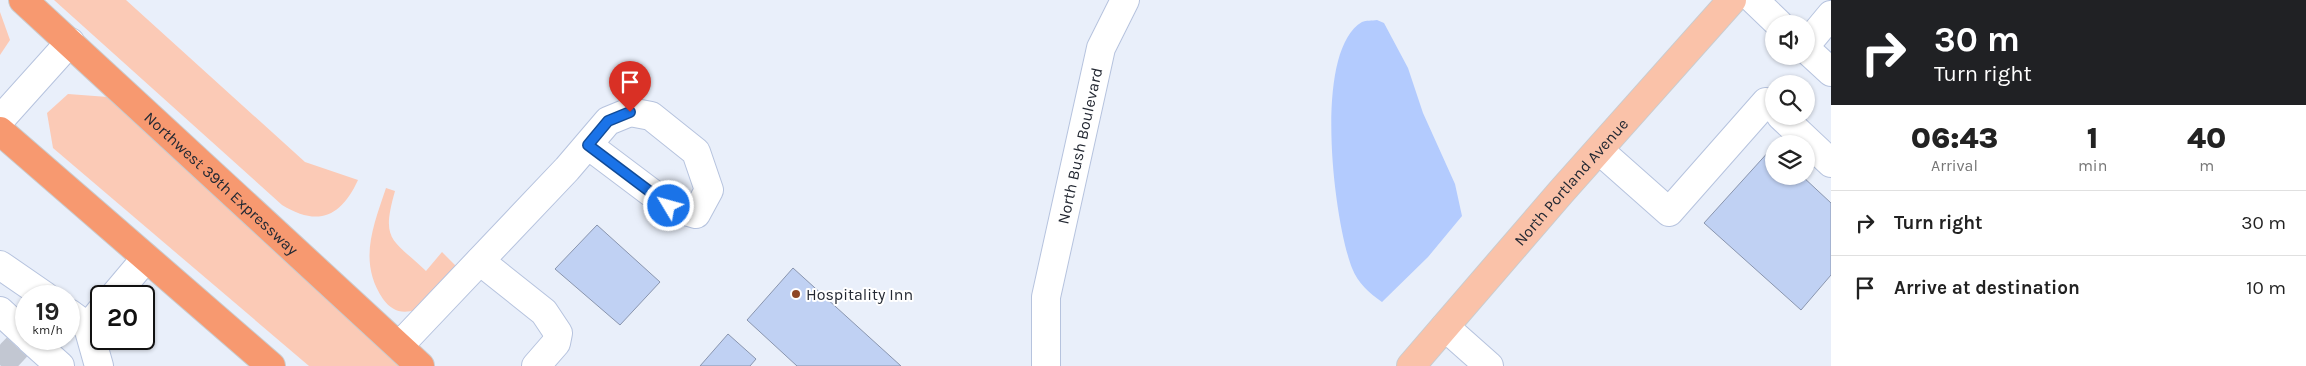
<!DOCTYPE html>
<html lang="en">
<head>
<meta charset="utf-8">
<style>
	body { margin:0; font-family:Karla,sans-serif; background:#f6f6f6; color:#222; height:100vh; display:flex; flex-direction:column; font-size:19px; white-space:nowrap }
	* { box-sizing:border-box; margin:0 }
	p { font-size:16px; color:#767676 }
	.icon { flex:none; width:28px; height:28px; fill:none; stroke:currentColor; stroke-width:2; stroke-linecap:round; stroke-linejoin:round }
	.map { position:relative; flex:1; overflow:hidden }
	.details { display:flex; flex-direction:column; background:#fff; width:475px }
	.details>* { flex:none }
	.guide { background:#202124; color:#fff; overflow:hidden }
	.buttons { position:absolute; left:1765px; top:15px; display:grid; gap:10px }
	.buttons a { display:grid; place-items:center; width:50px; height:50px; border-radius:50%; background:#fff; box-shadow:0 1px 4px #0004; font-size:25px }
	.speed { position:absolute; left:15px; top:285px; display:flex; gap:10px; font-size:25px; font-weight:700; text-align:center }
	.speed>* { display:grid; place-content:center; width:65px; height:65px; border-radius:50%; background:#fff; box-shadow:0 1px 4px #0004; line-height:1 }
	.speed small { font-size:12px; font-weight:400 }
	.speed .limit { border:2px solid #111; border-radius:8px; background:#fff; color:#111 }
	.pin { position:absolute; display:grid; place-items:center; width:42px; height:42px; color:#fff; margin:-51px -21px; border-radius:50% 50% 50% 0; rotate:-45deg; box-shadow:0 0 5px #0007 }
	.pin .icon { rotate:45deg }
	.me { position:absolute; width:55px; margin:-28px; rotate:307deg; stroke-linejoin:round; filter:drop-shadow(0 0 4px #0008) }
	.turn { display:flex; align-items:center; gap:18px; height:105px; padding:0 20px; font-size:22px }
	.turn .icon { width:65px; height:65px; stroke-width:2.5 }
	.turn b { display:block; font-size:35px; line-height:42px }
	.eta { display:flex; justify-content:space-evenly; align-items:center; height:85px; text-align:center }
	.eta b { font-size:30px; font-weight:800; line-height:35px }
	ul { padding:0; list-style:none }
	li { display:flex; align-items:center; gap:15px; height:65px; padding:0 20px; border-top:1px solid #e0e0e0 }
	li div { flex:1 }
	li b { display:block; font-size:19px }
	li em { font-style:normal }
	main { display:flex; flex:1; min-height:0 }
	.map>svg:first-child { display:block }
</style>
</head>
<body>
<main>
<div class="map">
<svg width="1831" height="366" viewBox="0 0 1831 366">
	<rect width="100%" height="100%" fill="#e9effa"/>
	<!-- green -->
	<g fill="#fbcab6">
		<path d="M54,0h72l179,162 53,18c-17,37 -40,47 -76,25z"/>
		<polygon points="0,12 10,40 0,55"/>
		<polygon points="68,94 108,97 400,366 309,366 53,148 47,113"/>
		<path d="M386,188l9,3c-14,50 -4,47 31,80l16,-19 14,14v2l-40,42c-15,4 -24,1 -33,-11 -25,-37 -10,-72 3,-111z"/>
	</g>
	<!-- water -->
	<path fill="#b3cbfe" d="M1377,20l7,3 24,45 15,45 32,71 7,32 -34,41 -46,45c-13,-9 -24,-19 -30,-34 -18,-46 -40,-217 10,-246 4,-2 10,-1 15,-2z"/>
	<!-- building -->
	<g fill="#c0d1f3" stroke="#8995ae">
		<polygon points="1771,149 1774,151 1774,176 1802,176 1831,203 1831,275 1801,310 1704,223"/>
		<polygon points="597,225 660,282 620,325 555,269"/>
		<polygon points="793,268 901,366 797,366 747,320"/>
		<polygon points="728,334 756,359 750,366 700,366"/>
	</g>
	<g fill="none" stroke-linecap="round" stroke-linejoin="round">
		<!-- minor-tunnel -->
		<polyline stroke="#c2c7d2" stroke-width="28" stroke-dasharray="28 14" stroke-linecap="butt" points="0,365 17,347"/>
		<defs>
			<g id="minor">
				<polyline points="1754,0 1779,24"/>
				<polyline points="1806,45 1831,15"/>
				<polyline points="1806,49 1831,72"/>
				<polyline points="1781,116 1831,163"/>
				<polyline points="0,120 70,42"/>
				<polyline points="1599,150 1669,212 1766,102 1774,109"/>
				<polyline points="480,261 544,312 558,333 556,343 536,366"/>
				<polyline points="0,265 45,296"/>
				<polyline points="114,296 146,258"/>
				<polyline points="0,311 26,335"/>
				<polyline points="69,313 88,327 101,311"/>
				<polyline points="88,327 99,366"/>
				<polyline points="1445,327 1489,366"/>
				<polyline points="30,339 60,366"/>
				<polyline points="399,346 567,169 608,121 630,112 651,116 696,152 709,190 696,214 669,206 588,145"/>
				<path id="s1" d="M1046,366v-69l55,-249 24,-48"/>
			</g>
			<g id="major">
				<path id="s2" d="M1411,366l150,-174 171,-192"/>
			</g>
			<g id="highway">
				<path id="s3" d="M23,0l397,366"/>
				<polyline points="0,131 271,366"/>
			</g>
		</defs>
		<!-- minor casing -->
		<use href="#minor" stroke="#b6c3de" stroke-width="30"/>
		<!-- major casing -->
		<use href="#major" stroke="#caccce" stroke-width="30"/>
		<!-- highway casing -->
		<use href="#highway" stroke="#caccce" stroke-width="30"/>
		<!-- minor -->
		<use href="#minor" stroke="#fff" stroke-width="28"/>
		<!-- major -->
		<use href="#major" stroke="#fac2a9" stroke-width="28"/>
		<!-- highway -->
		<use href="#highway" stroke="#f79970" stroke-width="28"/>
	</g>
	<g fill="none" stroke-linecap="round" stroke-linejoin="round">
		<defs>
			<polyline id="route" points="630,112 608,121 588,145 669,206"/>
		</defs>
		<!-- route casing -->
		<use href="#route" stroke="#114b97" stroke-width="12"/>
		<!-- route -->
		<use href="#route" stroke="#1a73e8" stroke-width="9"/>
	</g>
	<!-- markers -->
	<circle fill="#8e4625" stroke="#fff" stroke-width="2" cx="796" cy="294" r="5"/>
	<g text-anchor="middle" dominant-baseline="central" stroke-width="4" stroke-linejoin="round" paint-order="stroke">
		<!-- street labels -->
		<g font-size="16" fill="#242933" stroke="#fff">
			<text stroke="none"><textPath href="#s1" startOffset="224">North Bush Boulevard</textPath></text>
			<text stroke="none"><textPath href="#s3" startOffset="270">Northwest 39th Expressway</textPath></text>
			<text stroke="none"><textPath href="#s2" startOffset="244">North Portland Avenue</textPath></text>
		</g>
		<!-- poi labels -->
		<g font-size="16" fill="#242933" stroke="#fff" text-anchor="start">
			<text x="806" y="294">Hospitality Inn</text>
		</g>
	</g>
</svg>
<div class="buttons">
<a><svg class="icon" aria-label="sound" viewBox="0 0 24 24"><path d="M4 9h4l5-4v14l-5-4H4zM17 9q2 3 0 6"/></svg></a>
<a><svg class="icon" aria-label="search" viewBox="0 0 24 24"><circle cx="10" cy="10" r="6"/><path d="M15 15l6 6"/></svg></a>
<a><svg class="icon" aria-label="layers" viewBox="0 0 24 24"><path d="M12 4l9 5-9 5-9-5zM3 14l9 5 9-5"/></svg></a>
</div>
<div class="speed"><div>19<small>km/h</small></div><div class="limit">20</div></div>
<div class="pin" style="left:630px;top:112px;background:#d93025"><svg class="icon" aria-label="arrive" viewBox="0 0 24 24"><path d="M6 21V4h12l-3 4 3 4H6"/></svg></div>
<svg class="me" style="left:669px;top:206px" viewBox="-20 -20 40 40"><circle r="17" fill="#1a73e8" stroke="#fff" stroke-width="3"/><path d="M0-11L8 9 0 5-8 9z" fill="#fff"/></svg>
</div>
<section class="details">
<div class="guide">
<div class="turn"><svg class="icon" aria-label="right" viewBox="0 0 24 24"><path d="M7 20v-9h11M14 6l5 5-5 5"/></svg><div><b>30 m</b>Turn right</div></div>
</div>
<div class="eta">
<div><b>06:43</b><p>Arrival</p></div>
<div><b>1</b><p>min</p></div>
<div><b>40</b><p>m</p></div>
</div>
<ul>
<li><svg class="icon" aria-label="right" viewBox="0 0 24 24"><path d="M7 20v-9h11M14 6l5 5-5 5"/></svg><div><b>Turn right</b></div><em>30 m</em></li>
<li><svg class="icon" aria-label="arrive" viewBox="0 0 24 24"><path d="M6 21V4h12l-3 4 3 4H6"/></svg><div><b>Arrive at destination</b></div><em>10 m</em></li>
</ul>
</section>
</main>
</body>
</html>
